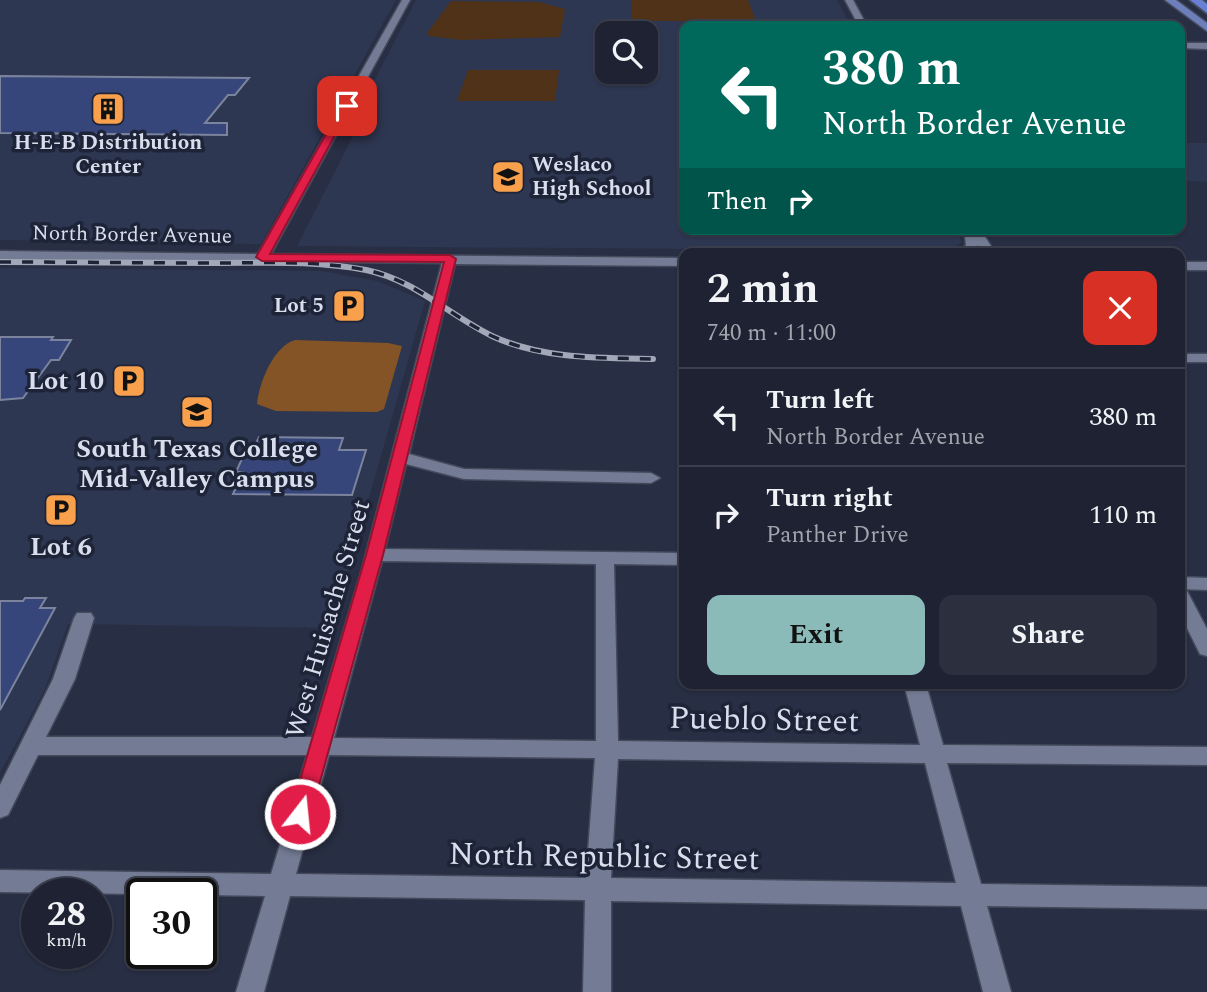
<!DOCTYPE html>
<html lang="en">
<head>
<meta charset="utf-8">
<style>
	body { margin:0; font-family:Spectral,serif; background:#2b2f3e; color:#f1f3f6; height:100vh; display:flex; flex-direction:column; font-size:26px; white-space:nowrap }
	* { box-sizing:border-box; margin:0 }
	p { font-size:23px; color:#a1a4ac }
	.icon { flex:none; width:38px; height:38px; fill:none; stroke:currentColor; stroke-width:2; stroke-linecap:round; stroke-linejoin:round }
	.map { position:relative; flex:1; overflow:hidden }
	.details { position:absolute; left:679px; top:248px; width:506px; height:441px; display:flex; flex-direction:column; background:#1e2232; border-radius:14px; box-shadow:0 2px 5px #0004,0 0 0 2px #3c3f4d }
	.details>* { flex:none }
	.hud { position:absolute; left:679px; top:21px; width:506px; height:214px; border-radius:14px; box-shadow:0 2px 5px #0004,0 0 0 2px #3c3f4d; background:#00695c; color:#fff; overflow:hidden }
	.controls { position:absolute; left:595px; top:21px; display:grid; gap:14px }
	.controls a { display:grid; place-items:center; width:63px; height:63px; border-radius:14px; background:#1e2232; box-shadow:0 2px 5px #0004,0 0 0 2px #3c3f4d; font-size:35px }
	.speed { position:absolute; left:21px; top:878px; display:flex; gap:14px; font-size:35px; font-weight:700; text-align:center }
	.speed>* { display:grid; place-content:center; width:91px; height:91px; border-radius:50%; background:#1e2232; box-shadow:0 2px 5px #0004,0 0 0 2px #3c3f4d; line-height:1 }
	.speed small { font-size:18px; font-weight:400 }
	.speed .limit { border:4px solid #111; border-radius:10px; background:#fff; color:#111 }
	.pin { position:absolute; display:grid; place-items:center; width:60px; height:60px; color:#fff; margin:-30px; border-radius:14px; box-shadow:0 4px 10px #0006 }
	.me { position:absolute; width:77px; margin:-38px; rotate:16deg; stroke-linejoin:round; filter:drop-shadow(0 0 5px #0008) }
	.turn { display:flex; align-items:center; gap:24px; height:147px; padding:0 28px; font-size:32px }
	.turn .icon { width:91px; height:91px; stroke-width:2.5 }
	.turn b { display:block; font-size:49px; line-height:60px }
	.then { display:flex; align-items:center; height:66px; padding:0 28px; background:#0003; gap:14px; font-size:26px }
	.round { display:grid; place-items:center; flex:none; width:74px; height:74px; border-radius:14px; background:#2b2f3e }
	.head { display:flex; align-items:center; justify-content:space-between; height:119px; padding:0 28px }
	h1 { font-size:42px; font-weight:700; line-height:52px }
	.button { display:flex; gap:14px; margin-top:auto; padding:14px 28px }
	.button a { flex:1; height:80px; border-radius:14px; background:#8bbbb9; color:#111; font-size:28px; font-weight:700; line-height:80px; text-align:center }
	.button a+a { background:#2b2f3e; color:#f1f3f6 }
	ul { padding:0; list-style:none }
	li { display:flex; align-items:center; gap:21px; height:98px; padding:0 28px; border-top:2px solid #3c3f4d }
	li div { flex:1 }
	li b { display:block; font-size:26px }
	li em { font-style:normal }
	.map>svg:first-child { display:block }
</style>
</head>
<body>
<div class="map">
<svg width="1207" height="992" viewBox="0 0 1207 992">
	<rect width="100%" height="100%" fill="#282e43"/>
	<!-- built -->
	<g fill="#2e3751" fill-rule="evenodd">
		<polygon points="0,0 396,0 261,244 0,240"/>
		<path d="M416,0h421l14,26h-167v203h271l7,13 -15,9 -650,-5 78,-153 -6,-2zM607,33h39v39h-39z"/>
		<polygon points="1180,143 1207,143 1207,182 1180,180"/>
		<polygon points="0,268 322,271 377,281 425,301 332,628 68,624 45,689 0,773"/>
	</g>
	<!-- green -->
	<g fill="#4f3218">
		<polygon points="631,0 748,0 756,21 632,21"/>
		<polygon points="451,1 539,2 565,9 560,37 460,40 429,36 427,33"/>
		<polygon points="468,70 559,70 555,101 457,101"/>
	</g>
	<!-- water -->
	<path fill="#855426" d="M295,340l93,3 14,3 -18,63 -7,3 -101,-1 -19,-7c2,-22 17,-58 38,-64z"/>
	<!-- building -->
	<g fill="#37467a" stroke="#7c849d" stroke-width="2">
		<polygon points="0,76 249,78 235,95 228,95 205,123 227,123 227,135 0,133"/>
		<polygon points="0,337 53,337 51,340 71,340 59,360 51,360 23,398 0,400"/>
		<polygon points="259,437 343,438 339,450 366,450 352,495 233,494 243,472 236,472 245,452 252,452"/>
		<polygon points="25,598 46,598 40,608 55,608 0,710 0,601 23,601"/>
	</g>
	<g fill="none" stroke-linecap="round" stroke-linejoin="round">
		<defs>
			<g id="minor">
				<path d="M402,0h8l-139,254 413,4v8l-229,-2 -46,190 55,15 187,4 9,5 -9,5 -187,-4 -58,-15 -21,85 299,4v12l-70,-1 4,177 302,4 -16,-61h22l17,61 264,2v18l-260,-2 34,121 226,3v22l-220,-3 24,86h-28l-22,-86 -350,-5v91h-28l2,-92 -295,-4 -26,96h-28l29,-96 -265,-4v-22l271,4 36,-119h-269l-30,60 -8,3v-33l53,-106 21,-61 3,-5h14l3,5 -19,61 -29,58h266l50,-168 80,-306 -442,-4v-8l258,3zM382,561l214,3v177l-262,-3zM329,755l266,3 -9,120 -290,-4zM618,759l307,4 31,120 -345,-5z"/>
				<polygon points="845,0 853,0 867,26 859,26"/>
				<polygon points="1207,43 1207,49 1180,48 1180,43"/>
				<polygon points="964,229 980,229 996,254 983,254 978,245 974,254 957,254 966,245"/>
				<rect x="1180" y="262" width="27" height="8"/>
				<rect x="1180" y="354" width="27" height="8"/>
				<polygon points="1180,577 1207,578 1207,590 1181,589 1187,591 1207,629 1207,656 1200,654 1180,614"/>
			</g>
			<polygon id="major" points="1165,0 1176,0 1207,23 1207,31"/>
			<polygon id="highway" points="1190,0 1202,0 1207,4 1207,13"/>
		</defs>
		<!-- minor casing -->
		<use href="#minor" stroke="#444a5c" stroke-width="3"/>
		<!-- major casing -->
		<use href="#major" stroke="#444a5c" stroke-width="3"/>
		<!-- highway casing -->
		<use href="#highway" stroke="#444a5c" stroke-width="4"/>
		<!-- minor -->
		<use href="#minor" fill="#747c95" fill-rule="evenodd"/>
		<!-- major -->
		<use href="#major" fill="#6d7fbb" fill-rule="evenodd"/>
		<!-- highway -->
		<use href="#highway" fill="#6981d4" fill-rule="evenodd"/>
		<defs>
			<path id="rail" d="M0,262c71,0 141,1 212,1 51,0 103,-3 154,7 49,10 81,44 126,66 49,23 107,22 161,23"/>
		</defs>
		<!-- rail casing -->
		<use href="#rail" stroke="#a3a8b8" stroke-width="6"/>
		<!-- rail -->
		<use href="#rail" stroke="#1e2438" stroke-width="3.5" stroke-dasharray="11" stroke-linecap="butt"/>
	</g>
	<!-- route -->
	<polygon fill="#e11d48" stroke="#92132f" stroke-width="2" points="347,104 351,106 270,254 450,255 456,259 383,555 311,814 308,820 300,823 293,820 290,814 366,555 444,262 262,261 256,257 342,106"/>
	<!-- icons -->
	<defs>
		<symbol id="building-square" viewBox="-11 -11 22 22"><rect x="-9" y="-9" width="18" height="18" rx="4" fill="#f9a04d" stroke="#1e2438"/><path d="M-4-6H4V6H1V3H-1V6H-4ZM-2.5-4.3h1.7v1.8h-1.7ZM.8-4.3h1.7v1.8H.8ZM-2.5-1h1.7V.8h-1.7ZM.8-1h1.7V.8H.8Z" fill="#111"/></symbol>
		<symbol id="school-square" viewBox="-11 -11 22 22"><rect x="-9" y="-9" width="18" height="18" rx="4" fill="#f9a04d" stroke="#1e2438"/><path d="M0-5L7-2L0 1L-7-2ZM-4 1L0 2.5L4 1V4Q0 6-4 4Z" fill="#111"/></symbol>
		<symbol id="parking-square" viewBox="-11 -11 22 22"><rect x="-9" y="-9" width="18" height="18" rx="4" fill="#f9a04d" stroke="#1e2438"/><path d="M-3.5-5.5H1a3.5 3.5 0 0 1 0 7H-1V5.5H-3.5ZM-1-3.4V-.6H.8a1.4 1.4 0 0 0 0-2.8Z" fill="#111"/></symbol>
		<symbol id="university-square" viewBox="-11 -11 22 22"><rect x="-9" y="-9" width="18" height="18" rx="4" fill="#f9a04d" stroke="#1e2438"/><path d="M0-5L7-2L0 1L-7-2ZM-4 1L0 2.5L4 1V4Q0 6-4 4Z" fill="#111"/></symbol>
	</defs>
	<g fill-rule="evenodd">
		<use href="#building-square" x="89" y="90" width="38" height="38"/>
		<use href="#school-square" x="489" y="158" width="38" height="38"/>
		<use href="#parking-square" x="330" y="287" width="38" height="38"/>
		<use href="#parking-square" x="110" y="362" width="38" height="38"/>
		<use href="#university-square" x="178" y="393" width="38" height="38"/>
		<use href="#parking-square" x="42" y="491" width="38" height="38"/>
	</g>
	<g text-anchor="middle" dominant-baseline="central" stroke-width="7" stroke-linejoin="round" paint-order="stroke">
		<!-- far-poi labels -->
		<g font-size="21" font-weight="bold" fill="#d9deec" stroke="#1e2438">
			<text x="108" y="143">H-E-B Distribution<tspan x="108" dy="24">Center</tspan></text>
			<text x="532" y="165" text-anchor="start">Weslaco<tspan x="532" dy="24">High School</tspan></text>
			<text x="324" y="306" text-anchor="end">Lot 5</text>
		</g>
		<!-- far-street labels -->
		<g font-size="21" fill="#d9deec" stroke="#1e2438">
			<text transform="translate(132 235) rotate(1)">North Border Avenue</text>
		</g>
		<!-- poi labels -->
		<g font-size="26" font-weight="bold" fill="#d9deec" stroke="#1e2438">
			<text x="104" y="381" text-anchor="end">Lot 10</text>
			<text x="197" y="449">South Texas College<tspan x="197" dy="30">Mid-Valley Campus</tspan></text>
			<text x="61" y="547">Lot 6</text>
		</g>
		<!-- street labels -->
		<g font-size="26" fill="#d9deec" stroke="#1e2438">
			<text transform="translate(328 619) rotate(-74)">West Huisache Street</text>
		</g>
		<!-- near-street labels -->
		<g font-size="32" fill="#d9deec" stroke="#1e2438">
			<text transform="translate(764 720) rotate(1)">Pueblo Street</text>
			<text transform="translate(604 857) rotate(1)">North Republic Street</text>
		</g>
	</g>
</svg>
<div class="controls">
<a><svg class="icon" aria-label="search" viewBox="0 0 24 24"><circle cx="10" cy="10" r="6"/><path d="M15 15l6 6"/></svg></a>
</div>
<div class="speed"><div>28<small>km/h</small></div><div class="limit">30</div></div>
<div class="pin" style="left:347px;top:106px;background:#d93025"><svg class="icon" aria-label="arrive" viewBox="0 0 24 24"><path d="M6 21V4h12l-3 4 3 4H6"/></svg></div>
<svg class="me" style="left:300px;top:814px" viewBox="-20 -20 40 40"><circle r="17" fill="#e11d48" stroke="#fff" stroke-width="3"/><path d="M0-11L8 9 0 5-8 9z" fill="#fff"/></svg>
<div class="hud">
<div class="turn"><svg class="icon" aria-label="left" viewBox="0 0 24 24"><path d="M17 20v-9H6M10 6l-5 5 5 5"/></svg><div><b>380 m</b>North Border Avenue</div></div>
<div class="then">Then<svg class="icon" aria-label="right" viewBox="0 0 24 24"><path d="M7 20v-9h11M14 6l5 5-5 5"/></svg></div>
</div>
<section class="details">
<div class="head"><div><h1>2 min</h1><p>740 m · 11:00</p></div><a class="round" style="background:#d93025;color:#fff"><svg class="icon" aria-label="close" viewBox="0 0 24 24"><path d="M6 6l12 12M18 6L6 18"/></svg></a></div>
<ul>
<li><svg class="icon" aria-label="left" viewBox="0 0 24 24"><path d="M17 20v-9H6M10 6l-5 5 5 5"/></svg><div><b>Turn left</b><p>North Border Avenue</p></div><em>380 m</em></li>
<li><svg class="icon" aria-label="right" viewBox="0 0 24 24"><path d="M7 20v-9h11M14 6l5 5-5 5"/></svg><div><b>Turn right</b><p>Panther Drive</p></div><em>110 m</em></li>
</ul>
<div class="button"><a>Exit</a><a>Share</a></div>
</section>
</div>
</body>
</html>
